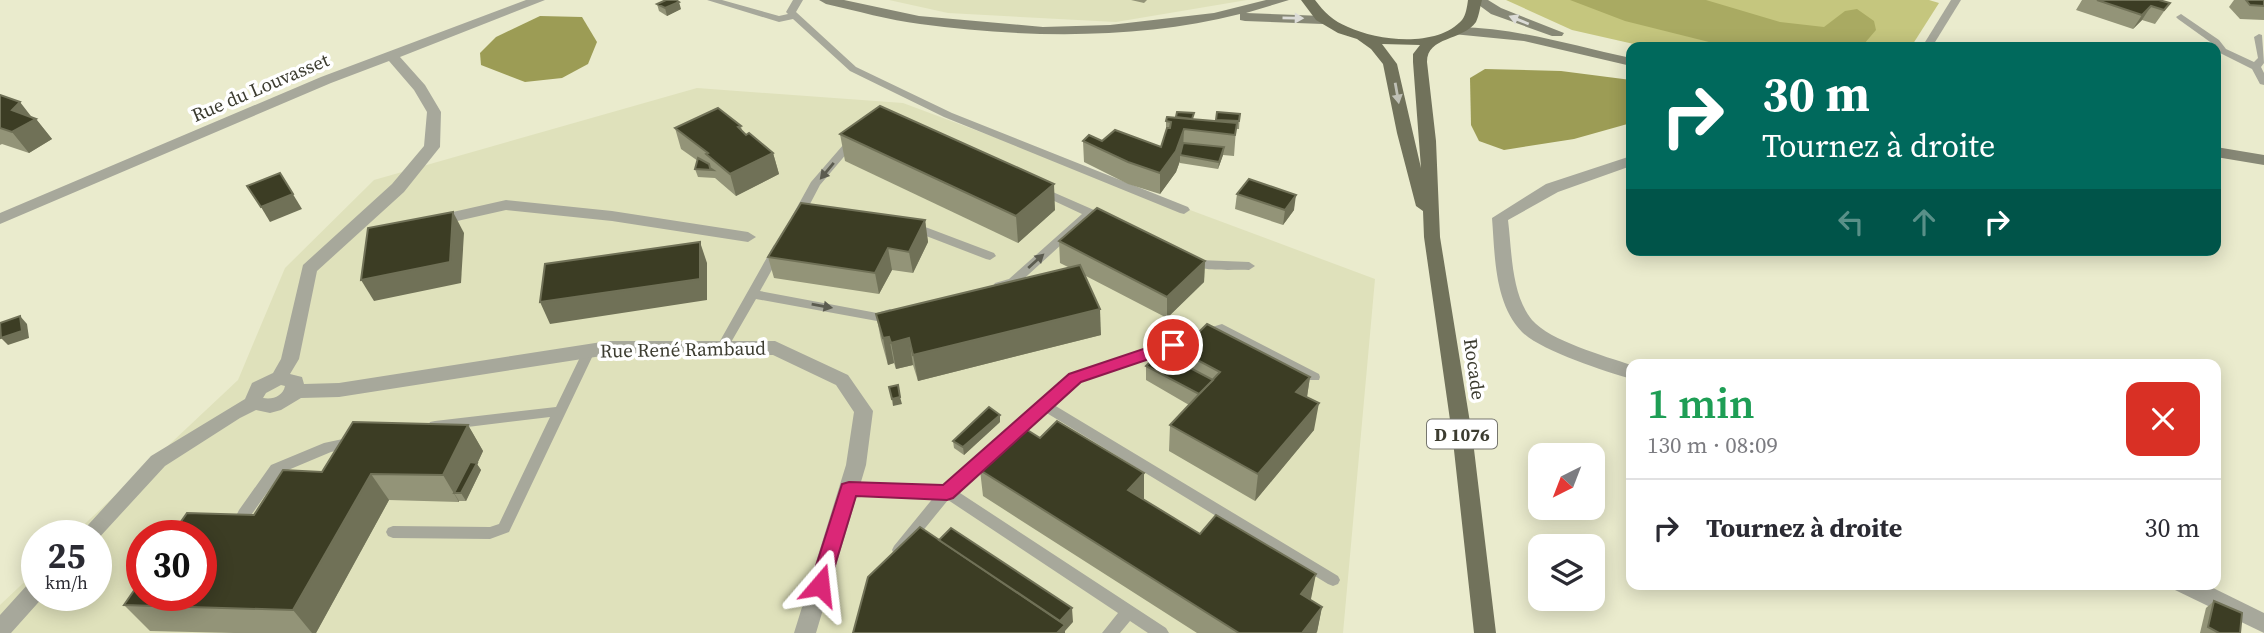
<!DOCTYPE html>
<html lang="fr">
<head>
<meta charset="utf-8">
<style>
	body { margin:0; font-family:"Source Serif 4",serif; background:#f2f2f3; color:#2b2b33; height:100vh; display:flex; flex-direction:column; font-size:26px; white-space:nowrap }
	* { box-sizing:border-box; margin:0 }
	p { font-size:23px; color:#7c7c81 }
	.icon { flex:none; width:38px; height:38px; fill:none; stroke:currentColor; stroke-width:2; stroke-linecap:round; stroke-linejoin:round }
	.map { position:relative; flex:1; overflow:hidden }
	.details { position:absolute; left:1626px; top:359px; width:595px; height:231px; display:flex; flex-direction:column; background:#fff; border-radius:14px; box-shadow:0 4px 18px #0003 }
	.details>* { flex:none }
	.hud { position:absolute; left:1626px; top:42px; width:595px; height:214px; border-radius:14px; box-shadow:0 4px 18px #0003; background:#00695c; color:#fff; overflow:hidden }
	.needle { width:46px; rotate:222deg }
	.controls { position:absolute; left:1528px; top:443px; display:grid; gap:14px }
	.controls a { display:grid; place-items:center; width:77px; height:77px; border-radius:14px; background:#fff; box-shadow:0 4px 18px #0003; font-size:35px }
	.speed { position:absolute; left:21px; top:520px; display:flex; gap:14px; font-size:35px; font-weight:700; text-align:center }
	.speed>* { display:grid; place-content:center; width:91px; height:91px; border-radius:50%; background:#fff; box-shadow:0 4px 18px #0003; line-height:1 }
	.speed small { font-size:18px; font-weight:400 }
	.speed .limit { border:10px solid #d22; background:#fff; color:#111 }
	.pin { position:absolute; display:grid; place-items:center; width:60px; height:60px; color:#fff; margin:-30px; border:4px solid #fff; border-radius:50%; box-shadow:0 2px 7px #0007 }
	.me { position:absolute; width:77px; margin:-38px; rotate:17deg; stroke-linejoin:round; filter:drop-shadow(0 0 5px #0008) }
	.turn { display:flex; align-items:center; gap:24px; height:147px; padding:0 21px; font-size:32px }
	.turn .icon { width:91px; height:91px; stroke-width:2.5 }
	.turn b { display:block; font-size:49px; line-height:60px }
	.lanes { display:flex; align-items:center; height:66px; padding:0 21px; background:#0003; justify-content:center; gap:35px; direction:ltr }
	.lanes .off { opacity:.35 }
	.round { display:grid; place-items:center; flex:none; width:74px; height:74px; border-radius:14px; background:#f2f2f3 }
	.headline { display:flex; align-items:center; justify-content:space-between; height:119px; padding:0 21px }
	h1 { font-size:42px; font-weight:600; line-height:52px; color:#1e9e55 }
	ul { padding:0; list-style:none }
	li { display:flex; align-items:center; gap:21px; height:98px; padding:0 21px; border-top:2px solid #e1e1e2 }
	li div { flex:1 }
	li b { display:block; font-size:26px }
	li em { font-style:normal }
	.map>svg:first-child { display:block }
</style>
</head>
<body>
<div class="map">
<svg width="2264" height="633" viewBox="0 0 2264 633">
	<rect width="100%" height="100%" fill="#eaebcd"/>
	<!-- built -->
	<g fill="#dfe1bb" fill-rule="evenodd">
		<polygon points="889,0 1247,0 1116,22 948,13"/>
		<path d="M697,88l206,15 472,176 -32,354h-1343v-28l37,-35v25h59v-59l-23,-1 165,-155 47,-112 89,-88zM142,536h59v59h-59z"/>
	</g>
	<!-- green -->
	<polygon fill="#c5c67e" points="1506,0 1929,0 1939,3 1911,47 1647,47 1572,30"/>
	<!-- forest -->
	<polygon fill="#a9aa62" points="1570,0 1706,0 1780,22 1824,27 1845,11 1857,9 1874,21 1876,30 1864,44 1865,47 1729,47 1625,21"/>
	<!-- water -->
	<g fill="#9c9c55">
		<polygon points="540,16 582,17 597,42 588,64 562,78 525,82 481,65 480,53 496,37"/>
		<polygon points="1485,69 1561,71 1631,80 1631,123 1574,139 1504,150 1479,141 1471,125 1470,78"/>
	</g>
	<g fill="none" stroke-linecap="round" stroke-linejoin="round">
		<!-- lane -->
		<g fill="#a7a89b" fill-rule="evenodd">
			<polygon points="707,0 722,0 779,16 788,14 786,12 793,0 803,0 796,12 856,67 952,113 1188,207 1190,210 1184,214 1180,213 944,117 850,71 793,19 779,22"/>
			<polygon points="1951,0 1961,0 1932,47 1922,47"/>
			<polygon points="2181,14 2219,40 2226,49 2254,62 2258,58 2254,37 2259,34 2262,35 2264,63 2261,67 2264,73 2264,85 2260,84 2252,69 2220,53 2213,44 2178,19 2176,17"/>
			<polygon points="854,136 859,139 820,185 801,221 793,221 791,218 811,182 850,137"/>
			<polygon points="1039,186 1094,210 1096,213 1017,285 999,290 995,289 993,286 995,283 1009,279 1082,214 1035,192 1033,190"/>
			<polygon points="912,222 994,253 996,256 990,260 986,259 908,229 906,226"/>
			<polygon points="778,244 784,248 760,291 877,313 890,309 896,313 894,316 877,321 756,299 726,351 718,351 716,348 774,245"/>
			<path d="M1191,257l8,3 50,2 6,4 -6,4c-17,-1 -52,3 -64,-9z"/>
			<polygon points="1222,324 1319,374 1320,377 1319,380 1309,380 1221,333 1203,338 1197,334 1199,331"/>
			<polygon points="1176,339 1180,341 1182,344 1180,347 1080,381 1054,405 1338,576 1340,580 1338,584 1333,586 1328,584 1045,412 957,491 1166,628 1169,633 1148,633 1130,621 1120,633 1102,633 1118,613 948,500 904,554 899,556 894,554 892,550 894,546 934,497 849,495 844,493 842,489 844,485 849,483 944,486 1070,375"/>
			<polygon points="589,346 593,348 595,351 509,532 490,539 393,538 388,536 386,532 388,528 393,526 490,527 499,524 550,417 435,431 430,430 428,426 430,422 435,421 556,407 583,351 585,348"/>
			<polygon points="352,437 357,438 359,442 357,446 331,452 281,473 249,518 244,520 239,518 237,514 239,510 271,465 324,443"/>
		</g>
		<!-- street -->
		<g fill="#a7a89b" fill-rule="evenodd">
			<path d="M526,0h19l-145,57 25,28 16,27 -1,35 -36,45 -87,79 -18,88 -9,15 12,3 2,7 35,-1 269,-42h167l73,34 25,36 -7,54 -50,168h-22l52,-168 8,-53 -18,-27 -63,-30h-165l-269,42 -38,1 -20,12 -11,3 -14,-3 -16,8 -75,48 -69,75v-5h-18l73,-80 94,-57 7,-16 21,-10 8,-14 22,-94 89,-81 32,-38 3,-34 -13,-22 -25,-29 -58,22 -331,141v-11l321,-136zM281,385l4,1c-2,10 -12,14 -22,12l3,-5z"/>
			<path d="M1631,156v10l-73,26 -50,28c4,32 3,74 24,100 18,21 73,36 99,45v14c-27,-8 -90,-28 -109,-47 -28,-29 -27,-77 -30,-114l54,-34z"/>
			<polygon points="506,200 612,211 748,232 756,237 748,242 612,221 506,210 435,226 427,221 435,216"/>
			<polygon points="37,580 37,595 45,595 11,633 0,633 0,615 29,583"/>
			<polygon points="2173,584 2205,584 2264,613 2264,633 2175,590"/>
		</g>
		<!-- secondary -->
		<g fill="#878876" fill-rule="evenodd">
			<path d="M819,0h25l75,16 124,11 67,-2 104,-12 52,-13h23l-43,13 77,3 7,4 -7,4 -78,-3 -5,-1v-6c-103,26 -215,24 -320,10 -31,-4 -63,-13 -94,-20z"/>
			<polygon points="1472,0 1488,0 1501,8 1564,33 1562,36 1552,36 1491,14"/>
			<path d="M1458,27c60,1 115,19 173,31v8l-107,-25 -71,-7v-6z"/>
			<polygon points="2216,147 2264,155 2264,165 2216,157"/>
		</g>
		<!-- primary -->
		<path fill="#71725b" fill-rule="evenodd" d="M1301,0h14c9,12 18,21 33,27 30,14 89,21 114,-7 4,-5 5,-13 6,-20h14c-2,7 -3,16 -6,22 -13,19 -49,14 -49,40l9,79 4,96 33,204 23,192h-22l-21,-192 -29,-204 -1,-26 -7,-5 -19,-73 -14,-69 -12,-15 -14,-10 -19,-6 -22,-13zM1382,44l38,1 -7,9v8l8,106 -24,-104z"/>
	</g>
	<!-- wall -->
	<g fill="#939478">
		<polygon points="1131,0 1147,0 1144,3"/>
		<polygon points="2082,0 2159,0 2170,3 2155,24 2142,20 2133,29 2076,10"/>
		<polygon points="2234,0 2264,0 2264,20 2240,19 2229,7"/>
		<polygon points="657,4 681,9 667,16 659,11"/>
		<polygon points="0,95 31,117 36,119 52,139 29,153 2,144 0,145"/>
		<polygon points="1217,112 1240,114 1239,129 1236,129 1234,156 1223,155 1218,169 1180,163 1180,161 1176,172 1160,194 1128,184 1084,162 1083,141 1102,141 1161,147 1166,130 1166,121 1193,119 1216,121"/>
		<polygon points="741,126 742,131 746,135 773,153 779,174 736,196 715,178 698,177 695,169 698,161 681,149 675,128"/>
		<polygon points="840,134 1055,210 1018,243 845,161"/>
		<polygon points="1237,194 1294,210 1283,225 1235,209"/>
		<polygon points="925,220 928,242 913,273 892,270 879,294 774,278 768,257"/>
		<polygon points="1059,241 1205,261 1204,282 1167,318 1084,275 1101,335 918,381 913,365 896,369 894,363 888,365 881,340 876,314 1070,268 1060,263"/>
		<polygon points="1193,338 1310,377 1307,397 1314,430 1255,501 1169,451 1170,425 1189,405 1146,380 1146,366 1160,352 1160,340"/>
		<polygon points="1000,422 964,455 954,448 953,441"/>
		<polygon points="468,425 483,451 477,464 481,470 466,501 459,501 459,502 389,500 316,633 234,633 150,631 124,605 254,515 322,472"/>
		<polygon points="1040,438 1144,499 1143,500 1322,607 1317,632 1316,633 1197,633 983,496 980,470"/>
		<polygon points="2214,601 2240,633 2200,633 2206,608"/>
	</g>
	<!-- shaded-wall -->
	<g fill="#707157">
		<polygon points="679,2 681,9 667,16 665,8"/>
		<polygon points="2151,6 2142,20 2133,29 2142,15"/>
		<polygon points="20,102 34,120 36,119 52,139 29,153 12,132 12,110"/>
		<polygon points="1184,129 1183,150 1180,155 1180,161 1176,172 1160,194 1160,173"/>
		<polygon points="1224,147 1223,155 1218,169 1219,162"/>
		<polygon points="773,153 779,174 736,196 730,174"/>
		<polygon points="280,173 302,209 270,222 261,207"/>
		<polygon points="1054,184 1055,210 1018,243 1016,216"/>
		<polygon points="1296,195 1294,210 1283,225 1285,210"/>
		<polygon points="453,212 464,233 461,283 374,301 361,280"/>
		<polygon points="925,220 928,242 913,273 909,252"/>
		<polygon points="700,242 707,263 707,300 550,324 540,302"/>
		<polygon points="888,248 892,270 879,294 875,273"/>
		<polygon points="1205,261 1204,282 1167,318 1167,297"/>
		<polygon points="1100,309 1101,335 918,381 913,355"/>
		<polygon points="20,316 27,324 29,338 8,345 1,338"/>
		<polygon points="889,337 894,363 888,365 883,338"/>
		<polygon points="909,338 913,365 896,369 891,343"/>
		<polygon points="1310,377 1306,403 1296,392"/>
		<polygon points="900,397 902,404 893,406 892,399"/>
		<polygon points="1319,403 1314,430 1255,501 1258,474"/>
		<polygon points="1000,415 1000,422 964,455 963,447"/>
		<polygon points="468,425 483,451 477,464 481,470 466,501 461,493 454,493 459,501 459,502 443,475"/>
		<polygon points="1144,473 1144,499 1128,516 1128,490"/>
		<polygon points="371,474 389,500 316,633 312,633 293,610"/>
		<polygon points="1316,574 1311,599 1296,619 1301,594"/>
		<polygon points="1322,607 1317,632 1316,633 1302,633"/>
		<polygon points="1072,608 1073,622 1065,631 1065,633 1054,633 1054,628"/>
	</g>
	<!-- building -->
	<g fill="#3c3d24" stroke="#707157" stroke-width="2">
		<polygon points="666,0 676,0 679,2 665,8 657,4"/>
		<polygon points="2097,0 2159,0 2170,3 2164,10 2151,6 2142,15"/>
		<polygon points="2246,0 2264,0 2264,6 2250,5"/>
		<polygon points="0,95 20,102 12,110 36,119 12,132 0,128"/>
		<polygon points="880,106 1054,184 1016,216 840,134"/>
		<polygon points="718,108 741,126 738,127 746,135 749,133 773,153 730,174 706,154 708,153 675,128"/>
		<polygon points="1177,112 1194,113 1192,119 1176,117"/>
		<polygon points="1217,112 1240,114 1239,121 1216,120"/>
		<polygon points="1167,117 1237,123 1235,135 1184,129 1176,151 1160,173 1128,162 1083,141 1089,135 1102,141 1115,130 1161,147 1167,128 1170,128 1171,122 1166,121"/>
		<polygon points="1183,143 1224,147 1219,162 1180,155"/>
		<polygon points="698,158 709,164 710,168 713,170 695,169"/>
		<polygon points="280,173 293,194 261,207 247,186"/>
		<polygon points="1249,179 1296,195 1285,210 1237,194"/>
		<polygon points="801,203 925,220 909,252 888,248 875,273 768,257"/>
		<polygon points="1097,208 1205,261 1167,297 1059,241"/>
		<polygon points="453,212 450,262 361,280 368,228"/>
		<polygon points="700,242 700,279 540,302 545,264"/>
		<polygon points="1080,265 1100,309 913,355 909,338 891,343 889,337 883,338 876,314"/>
		<polygon points="20,316 22,331 1,338 0,323"/>
		<polygon points="1207,324 1310,377 1296,392 1319,403 1258,474 1170,425 1220,372 1160,340 1173,328 1193,338"/>
		<polygon points="1160,352 1213,380 1199,394 1146,366"/>
		<polygon points="898,385 900,397 892,399 889,387"/>
		<polygon points="989,407 1000,415 963,447 953,441"/>
		<polygon points="1057,421 1144,473 1128,490 1200,534 1216,515 1316,574 1301,594 1322,607 1302,633 1239,633 980,470 1024,428 1040,438"/>
		<polygon points="353,422 468,425 443,475 371,474 293,610 124,605 142,579 142,595 201,595 201,536 171,536 187,513 254,515 283,470 322,472"/>
		<polygon points="470,462 477,463 461,493 454,493"/>
		<polygon points="920,527 1065,625 1057,633 853,633 868,577"/>
		<polygon points="951,528 1072,608 1060,621 939,540"/>
		<polygon points="2214,601 2242,613 2240,633 2219,633 2208,627"/>
	</g>
	<!-- one-way arrows -->
	<defs><path id="oneway-solid" d="M-6-.8H1V-3.2L6.5 0L1 3.2V.8H-6Z" transform="scale(1.75)"/></defs>
	<g fill="#dbdbd6">
		<use href="#oneway-solid" transform="translate(1293 18) rotate(1)"/>
		<use href="#oneway-solid" transform="translate(1519 20) rotate(-158)"/>
	</g>
	<use fill="#bfc0b5" href="#oneway-solid" transform="translate(1397 93) rotate(80)"/>
	<g fill="#5c5c50">
		<use href="#oneway-solid" transform="translate(827 171) rotate(130)"/>
		<use href="#oneway-solid" transform="translate(1036 261) rotate(-42)"/>
		<use href="#oneway-solid" transform="translate(822 306) rotate(10)"/>
	</g>
	<!-- route -->
	<polygon fill="#db2777" stroke="#8e194d" stroke-width="2" points="1173,339 1181,345 1179,349 1081,382 953,498 947,500 856,496 829,585 826,591 820,593 813,591 810,585 842,484 849,482 943,485 1069,374"/>
	<g text-anchor="middle" dominant-baseline="central" stroke-width="7" stroke-linejoin="round" paint-order="stroke">
		<!-- shield labels -->
		<rect fill="#fff" stroke="#76766e" stroke-width="2" x="1427" y="419.5" width="70" height="29" rx="5"/>
		<g font-size="18" font-weight="bold" fill="#3c3c30">
			<text x="1462" y="434">D 1076</text>
		</g>
		<!-- street labels -->
		<g font-size="19" fill="#3c3c30" stroke="#fff">
			<text transform="translate(260 87) rotate(-23)">Rue du Louvasset</text>
			<text transform="translate(683 349) rotate(-1)">Rue René Rambaud</text>
			<text transform="translate(1475 369) rotate(82)">Rocade</text>
		</g>
	</g>
</svg>
<div class="controls">
<a><svg class="needle" viewBox="-14 -14 28 28"><path d="M0-13l5 13h-10z" fill="#e53935"/><path d="M0 13l5-13h-10z" fill="#7c7c81"/></svg></a>
<a><svg class="icon" aria-label="layers" viewBox="0 0 24 24"><path d="M12 4l9 5-9 5-9-5zM3 14l9 5 9-5"/></svg></a>
</div>
<div class="speed"><div>25<small>km/h</small></div><div class="limit">30</div></div>
<div class="pin" style="left:1173px;top:345px;background:#d93025"><svg class="icon" aria-label="arrive" viewBox="0 0 24 24"><path d="M6 21V4h12l-3 4 3 4H6"/></svg></div>
<svg class="me" style="left:820px;top:585px" viewBox="-20 -20 40 40"><path d="M0-17L14 15 0 8-14 15z" fill="#db2777" stroke="#fff" stroke-width="4"/></svg>
<div class="hud">
<div class="turn"><svg class="icon" aria-label="right" viewBox="0 0 24 24"><path d="M7 20v-9h11M14 6l5 5-5 5"/></svg><div><b>30 m</b>Tournez à droite</div></div>
<div class="lanes"><svg class="icon off" aria-label="left" viewBox="0 0 24 24"><path d="M17 20v-9H6M10 6l-5 5 5 5"/></svg><svg class="icon off" aria-label="ahead" viewBox="0 0 24 24"><path d="M12 20V5M6 11l6-6 6 6"/></svg><svg class="icon" aria-label="right" viewBox="0 0 24 24"><path d="M7 20v-9h11M14 6l5 5-5 5"/></svg></div>
</div>
<section class="details">
<div class="headline"><div><h1>1 min</h1><p>130 m · 08:09</p></div><a class="round" style="background:#d93025;color:#fff"><svg class="icon" aria-label="close" viewBox="0 0 24 24"><path d="M6 6l12 12M18 6L6 18"/></svg></a></div>
<ul>
<li><svg class="icon" aria-label="right" viewBox="0 0 24 24"><path d="M7 20v-9h11M14 6l5 5-5 5"/></svg><div><b>Tournez à droite</b></div><em>30 m</em></li>
</ul>
</section>
</div>
</body>
</html>
